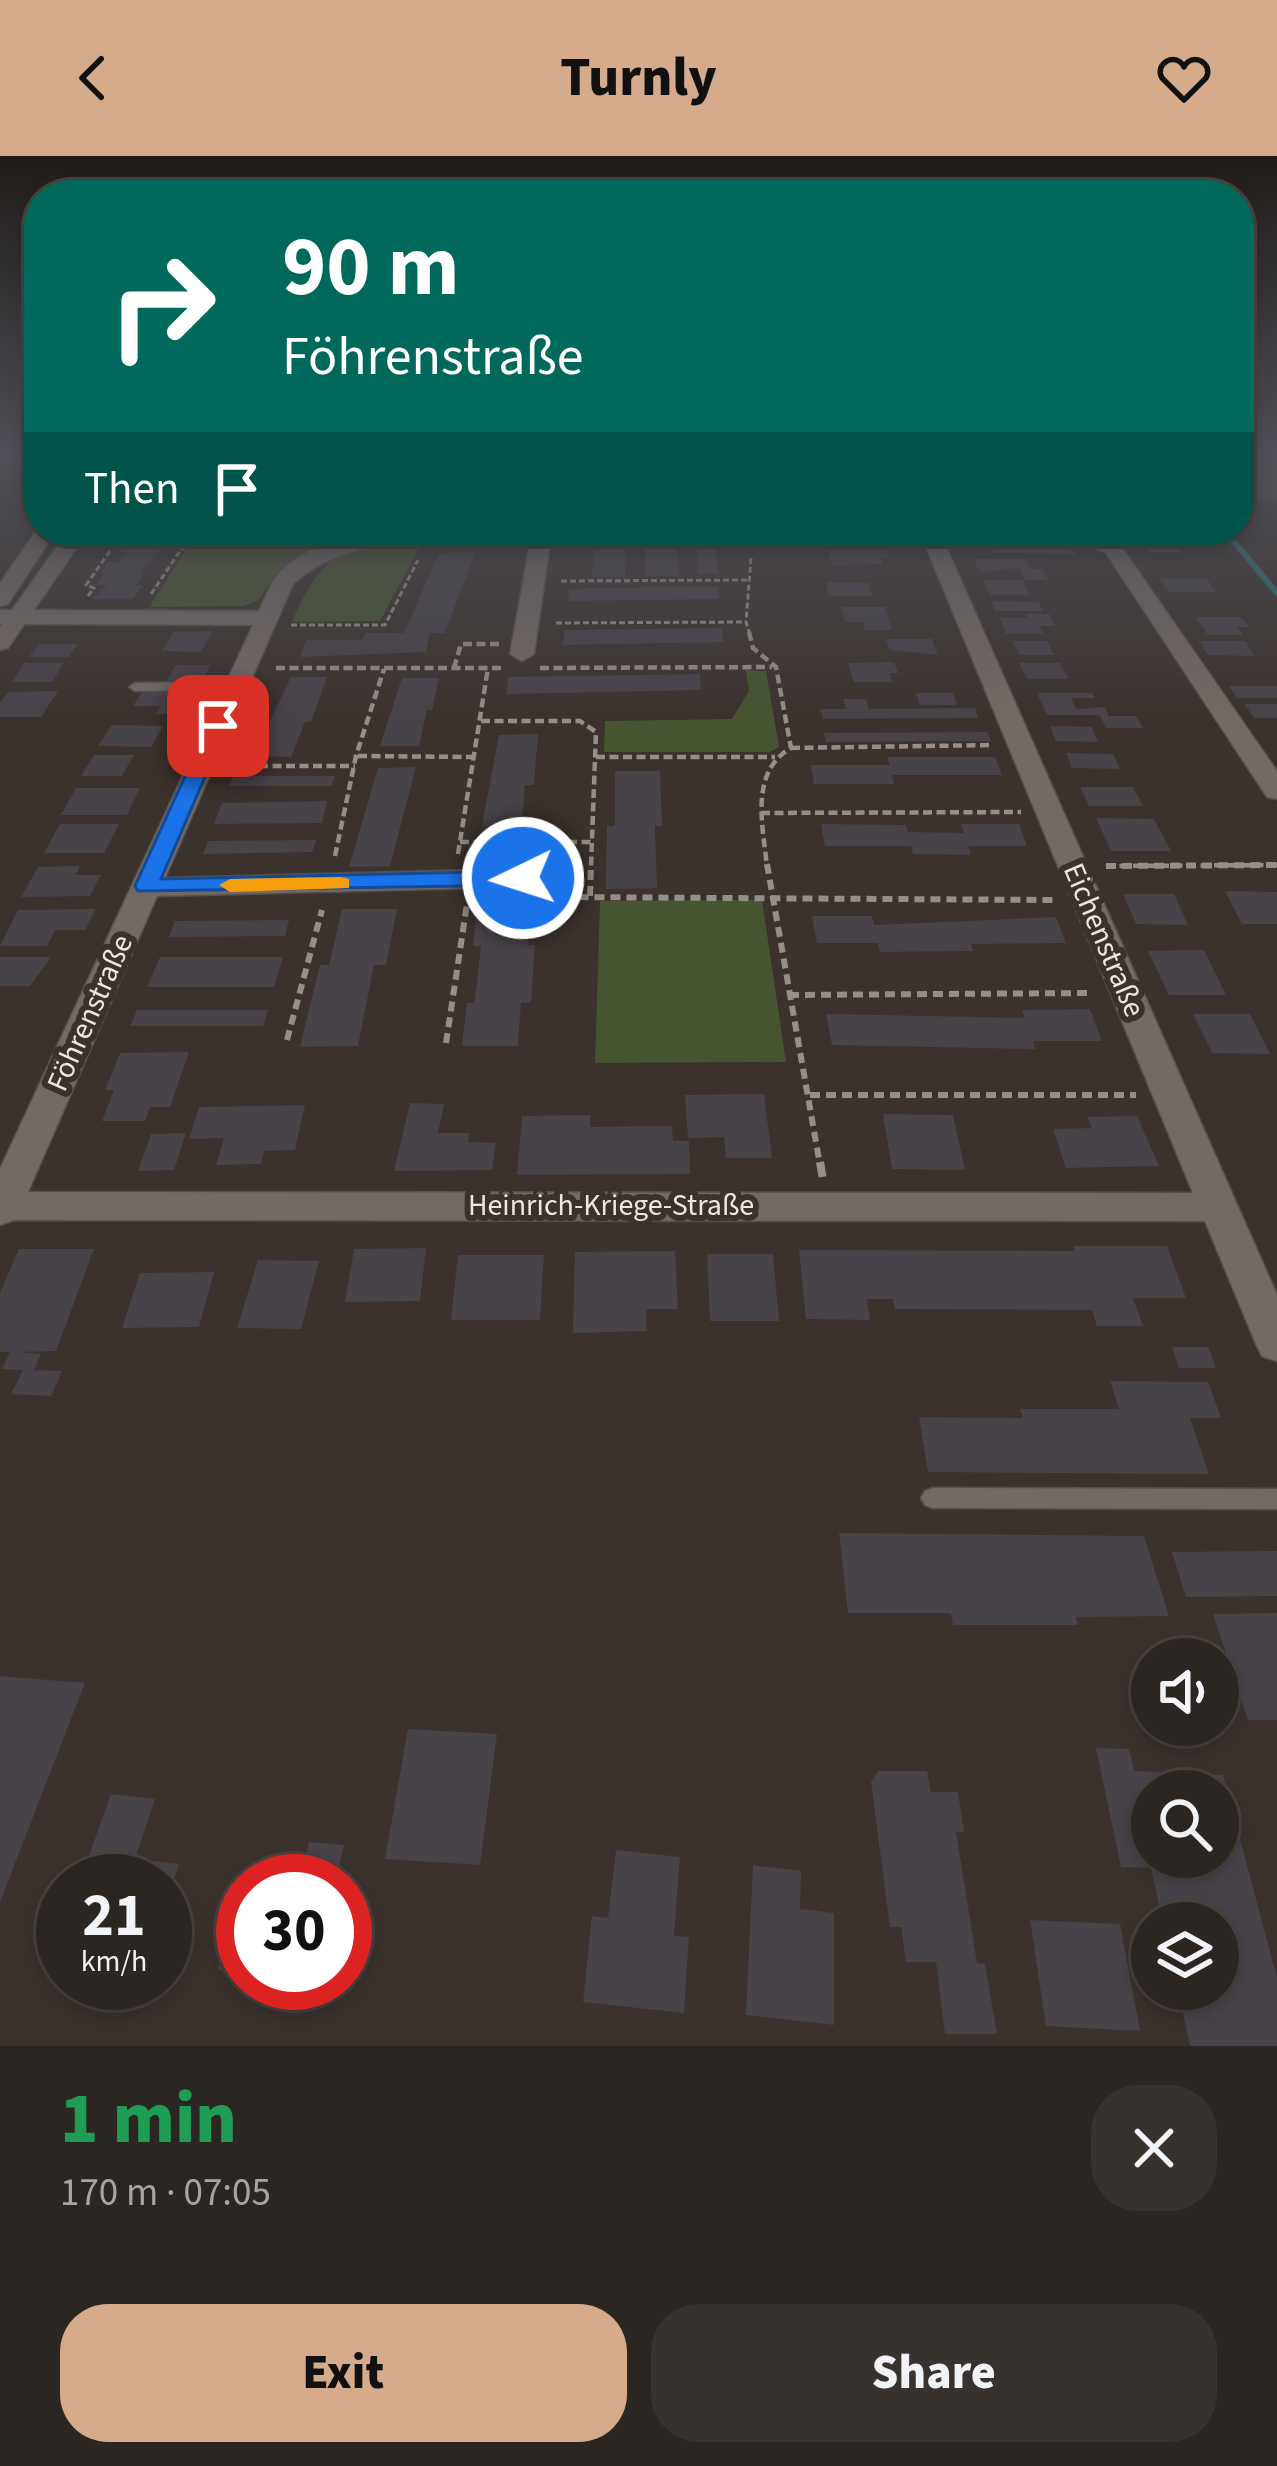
<!DOCTYPE html>
<html lang="en">
<head>
<meta charset="utf-8">
<style>
	body { margin:0; font-family:"Source Sans 3",sans-serif; background:#38322f; color:#f1f3f6; height:100vh; display:flex; flex-direction:column; font-size:45px; white-space:nowrap }
	* { box-sizing:border-box; margin:0 }
	p { font-size:39px; color:#a6a5a5 }
	.icon { flex:none; width:66px; height:66px; fill:none; stroke:currentColor; stroke-width:2; stroke-linecap:round; stroke-linejoin:round }
	.map { position:relative; height:1890px; overflow:hidden }
	.panel { display:flex; flex-direction:column; background:#2c2622; flex:1 }
	.panel>* { flex:none }
	.guide { position:absolute; left:24px; top:24px; width:1230px; height:366px; border-radius:48px; box-shadow:0 6px 18px #0003,0 0 0 3px #484340; background:#00695c; color:#fff; overflow:hidden }
	.tools { position:absolute; left:1131px; top:1482px; display:grid; gap:24px }
	.tools a { display:grid; place-items:center; width:108px; height:108px; border-radius:50%; background:#2c2622; box-shadow:0 6px 18px #0003,0 0 0 3px #484340; font-size:60px }
	.speed { position:absolute; left:36px; top:1698px; display:flex; gap:24px; font-size:60px; font-weight:700; text-align:center }
	.speed>* { display:grid; place-content:center; width:156px; height:156px; border-radius:50%; background:#2c2622; box-shadow:0 6px 18px #0003,0 0 0 3px #484340; line-height:1 }
	.speed small { font-size:30px; font-weight:400 }
	.speed .limit { border:18px solid #d22; background:#fff; color:#111 }
	.pin { position:absolute; display:grid; place-items:center; width:102px; height:102px; color:#fff; margin:-51px; border-radius:24px; box-shadow:0 6px 18px #0006 }
	.me { position:absolute; width:132px; margin:-66px; rotate:266deg; stroke-linejoin:round; filter:drop-shadow(0 0 9px #0008) }
	.turn { display:flex; align-items:center; gap:42px; height:252px; padding:0 60px; font-size:54px }
	.turn .icon { width:156px; height:156px; stroke-width:2.5 }
	.turn b { display:block; font-size:84px; line-height:102px }
	.then { display:flex; align-items:center; height:114px; padding:0 60px; background:#0003; gap:24px; font-size:45px }
	.round { display:grid; place-items:center; flex:none; width:126px; height:126px; border-radius:48px; background:#38322f }
	.head { display:flex; align-items:center; justify-content:space-between; height:204px; padding:0 60px }
	h1 { font-size:72px; font-weight:800; line-height:90px; color:#1e9e55 }
	.cta { display:flex; gap:24px; margin-top:auto; padding:24px 60px }
	.cta a { flex:1; height:138px; border-radius:48px; background:#d6ab8b; color:#111; font-size:48px; font-weight:800; line-height:138px; text-align:center }
	.cta a+a { background:#38322f; color:#f1f3f6 }
	header { display:flex; justify-content:space-between; align-items:center; height:156px; padding:0 60px; background:#d6ab8b; color:#111; font-size:54px; font-weight:800 }
	.map>svg:first-child { display:block }
</style>
</head>
<body>
<header><svg class="icon" aria-label="back" viewBox="0 0 24 24"><path d="M15 5l-7 7 7 7"/></svg>Turnly<svg class="icon" aria-label="heart" viewBox="0 0 24 24"><path d="M12 20l-8-8c-3-5 5-10 8-4 3-6 11-1 8 4z"/></svg></header>
<div class="map">
<svg width="1277" height="1890" viewBox="0 0 1277 1890">
	<rect width="100%" height="100%" fill="#3b322e"/>
	<!-- green -->
	<g fill="#465430">
		<rect x="1239" y="299" width="38" height="46"/>
		<path d="M325,378l24,5c-42,12 -69,22 -90,61l-15,6 -95,1 38,-59 11,-7z"/>
		<path d="M421,388l-41,77 -88,1c33,-75 50,-74 129,-78z"/>
		<polygon points="746,514 766,515 779,591 770,596 604,596 605,565 732,563 749,535"/>
		<polygon points="762,744 786,906 595,907 600,745"/>
	</g>
	<g fill="none" stroke-linecap="round" stroke-linejoin="round">
		<!-- stream -->
		<polyline stroke="#2b6e75" stroke-width="6" points="1225,375 1277,437"/>
	</g>
	<!-- building -->
	<g fill="#484249" fill-rule="evenodd">
		<polygon points="139,375 176,375 163,383 155,394 161,394 139,417 144,417 136,429 143,429 133,443 92,443 107,429 96,429 104,418 100,418 108,406 118,406 126,396 119,396"/>
		<polygon points="1140,381 1171,381 1182,397 1150,397"/>
		<polygon points="1058,385 1078,399 996,397 972,386"/>
		<polygon points="594,390 626,390 625,421 592,421"/>
		<polygon points="645,390 677,390 679,420 645,420"/>
		<polygon points="697,391 716,391 718,418 698,418"/>
		<polygon points="887,394 890,402 881,402 883,408 832,409 828,395"/>
		<polygon points="475,396 445,477 430,477 426,496 300,501 306,484 362,484 365,477 404,477 439,397"/>
		<polygon points="973,403 1025,403 1030,413 1042,413 1048,424 1025,424 1019,412 980,416"/>
		<polygon points="1158,422 1206,422 1216,436 1168,436"/>
		<polygon points="983,424 1023,424 1030,439 990,439"/>
		<polygon points="826,426 869,427 872,440 829,440"/>
		<polygon points="652,431 718,431 720,443 568,445 569,433"/>
		<polygon points="992,445 1039,446 1043,455 995,455"/>
		<polygon points="841,451 885,451 892,474 865,474 863,466 845,466"/>
		<polygon points="1025,458 1049,458 1055,470 1039,470 1043,478 1006,478 1000,462 1027,462"/>
		<polygon points="1195,461 1241,461 1249,471 1237,471 1243,479 1208,479"/>
		<polygon points="722,472 723,486 563,489 565,474"/>
		<polygon points="174,475 213,475 201,496 162,495"/>
		<polygon points="886,483 932,483 938,499 890,494"/>
		<polygon points="1013,485 1047,485 1054,499 1019,499"/>
		<polygon points="1199,485 1245,485 1255,500 1208,499"/>
		<polygon points="39,488 78,488 69,501 29,501"/>
		<polygon points="894,506 898,517 889,517 892,526 854,526 848,507"/>
		<polygon points="24,507 63,507 52,526 12,526"/>
		<polygon points="1019,507 1060,507 1068,523 1027,523"/>
		<polygon points="176,509 211,509 201,526 166,526"/>
		<polygon points="700,518 701,534 506,538 508,521"/>
		<polygon points="291,521 327,521 311,566 305,566 291,601 253,600"/>
		<polygon points="402,522 439,522 432,554 427,554 419,590 380,590"/>
		<polygon points="1229,530 1277,530 1277,542 1237,542"/>
		<polygon points="58,535 41,561 0,561 0,546 8,536"/>
		<polygon points="143,535 202,535 190,558 156,558 160,550 133,550"/>
		<polygon points="916,537 953,537 957,549 920,549"/>
		<polygon points="1037,537 1092,537 1095,542 1071,542 1076,553 1105,551 1109,560 1136,560 1143,572 1106,572 1099,559 1047,559"/>
		<polygon points="843,543 866,543 869,553 975,552 978,562 823,563 820,553 846,553"/>
		<polygon points="1244,548 1277,548 1277,562 1254,562"/>
		<polygon points="112,569 163,570 151,591 98,590"/>
		<polygon points="1050,570 1092,571 1098,586 1056,585"/>
		<polygon points="987,576 991,585 826,586 824,577"/>
		<polygon points="538,578 534,629 525,629 522,670 482,670 499,579"/>
		<polygon points="1066,597 1113,598 1120,613 1072,612"/>
		<polygon points="94,599 134,599 122,620 81,620"/>
		<polygon points="887,601 995,601 1002,619 892,619 894,628 814,628 811,609 890,609"/>
		<polygon points="416,611 390,710 349,711 378,612"/>
		<polygon points="615,615 660,615 662,670 655,670 657,732 606,733 607,670 615,670"/>
		<polygon points="233,620 335,620 331,630 229,630"/>
		<polygon points="1080,631 1133,631 1143,650 1089,650"/>
		<polygon points="76,632 140,632 127,659 61,659"/>
		<polygon points="327,645 322,667 214,668 222,647"/>
		<polygon points="1096,662 1154,663 1171,695 1111,695"/>
		<polygon points="60,668 119,668 104,697 44,697"/>
		<polygon points="821,668 906,669 908,676 964,677 961,668 1019,668 1027,690 968,690 971,699 913,698 911,690 825,690"/>
		<polygon points="316,684 312,696 203,698 208,685"/>
		<polygon points="80,710 76,719 101,719 90,740 21,741 38,711"/>
		<polygon points="1225,735 1277,736 1277,768 1242,768"/>
		<polygon points="1123,738 1174,738 1188,769 1136,768"/>
		<polygon points="96,753 85,774 55,774 47,790 0,790 18,754"/>
		<polygon points="342,753 397,753 386,809 374,809 358,890 300,891 320,809 329,809"/>
		<polygon points="531,753 528,789 535,789 531,846 521,847 518,890 462,890 467,847 474,847 477,827 481,790 473,790 477,754"/>
		<polygon points="812,760 872,760 874,769 1056,761 1066,787 971,788 973,795 880,796 878,787 817,787"/>
		<polygon points="289,764 285,780 169,781 175,765"/>
		<polygon points="1204,794 1226,839 1169,839 1148,795"/>
		<polygon points="0,801 51,801 30,830 0,830"/>
		<polygon points="160,801 283,801 274,831 147,831"/>
		<polygon points="1090,853 1102,885 1033,885 1035,893 832,889 826,858 1025,862 1022,854"/>
		<polygon points="137,854 268,854 263,870 130,870"/>
		<polygon points="1193,858 1250,858 1270,898 1212,897"/>
		<polygon points="189,896 170,951 150,951 145,965 102,965 114,934 105,934 120,897"/>
		<polygon points="764,938 772,1002 726,1002 724,981 688,982 685,939"/>
		<polygon points="410,947 444,948 438,977 469,977 468,986 496,987 492,1014 394,1015"/>
		<polygon points="305,949 295,994 264,995 261,1008 216,1009 224,982 189,983 199,951"/>
		<polygon points="883,958 953,959 965,1014 892,1013"/>
		<polygon points="590,959 590,971 672,970 673,985 689,985 690,1018 517,1019 522,960"/>
		<polygon points="1137,960 1159,1010 1066,1012 1053,973 1092,972 1087,961"/>
		<polygon points="186,977 174,1014 138,1015 151,978"/>
		<polygon points="1073,1090 1167,1090 1186,1142 1133,1142 1143,1170 1097,1170 1092,1154 895,1153 893,1143 867,1143 870,1164 806,1163 799,1094 1075,1095"/>
		<polygon points="426,1092 420,1145 345,1146 354,1093"/>
		<polygon points="19,1093 94,1093 56,1195 18,1196 41,1198 34,1214 62,1215 51,1240 11,1238 23,1214 2,1213 10,1196 0,1196 0,1137"/>
		<polygon points="675,1095 678,1153 646,1153 647,1175 573,1177 575,1096"/>
		<polygon points="707,1098 773,1098 779,1165 710,1165"/>
		<polygon points="458,1099 544,1099 540,1164 451,1164"/>
		<polygon points="258,1104 319,1105 301,1173 237,1172"/>
		<polygon points="214,1116 199,1171 122,1172 140,1117"/>
		<polygon points="1172,1191 1208,1191 1216,1212 1179,1212"/>
		<polygon points="1110,1225 1208,1226 1221,1262 1190,1262 1209,1318 928,1316 919,1261 1023,1262 1020,1253 1119,1253"/>
		<polygon points="839,1377 1144,1380 1169,1460 1076,1461 1078,1469 953,1469 951,1457 848,1457"/>
		<polygon points="1277,1395 1277,1440 1186,1441 1172,1396"/>
		<polygon points="1277,1457 1277,1564 1248,1564 1213,1458"/>
		<polygon points="0,1520 85,1527 0,1746"/>
		<polygon points="408,1573 497,1578 480,1709 385,1703"/>
		<path d="M1096,1592l33,1 5,22 89,4 54,203v68h-87l-12,-57h40v-66h-55l-12,-55 -30,-1zM1152,1635h66v66h-66z"/>
		<polygon points="878,1615 927,1615 931,1636 958,1636 964,1676 956,1676 977,1807 985,1808 997,1878 945,1878 936,1806 906,1806 901,1771 890,1771 871,1626"/>
		<polygon points="111,1638 155,1643 135,1703 179,1708 166,1749 165,1725 104,1725 112,1702 89,1700"/>
		<polygon points="309,1686 344,1689 336,1725 242,1725 245,1712 302,1716"/>
		<polygon points="616,1694 680,1701 674,1780 689,1781 684,1857 583,1846 592,1760 608,1762"/>
		<polygon points="753,1709 801,1715 800,1753 834,1757 834,1869 746,1859"/>
		<polygon points="241,1725 243,1816 218,1814"/>
		<polygon points="1030,1764 1120,1768 1140,1875 1046,1870"/>
	</g>
	<g fill="none" stroke-linecap="round" stroke-linejoin="round">
		<defs>
			<g id="lane">
				<polygon points="236,526 240,527 240,533 135,535 129,531 135,527"/>
				<polygon points="933,1332 1277,1333 1277,1353 933,1352 925,1349 921,1342 925,1335"/>
			</g>
			<g id="street">
				<polygon points="9,299 39,299 39,305"/>
				<path d="M539,375h534l34,6 13,8 157,226v28l-10,-2 -161,-244c-37,-23 -118,-12 -162,-11l333,753v66l-15,-5 -6,-12 -51,-123 -1191,-1 -14,5v-56l253,-544 -253,-1v-14l259,1c5,-11 10,-24 17,-34 48,-61 193,-45 263,-46zM924,386l269,651 -1165,-1 129,-296 366,-9 15,-9 -15,-9 -358,9 128,-294c61,-56 161,-40 237,-41l-20,111 12,7 12,-7 16,-111z"/>
			</g>
			<g id="secondary">
				<polygon points="39,371 39,375 56,375 8,448 0,450 0,427"/>
				<polygon points="68,375 88,375 8,492 0,494 0,471"/>
			</g>
		</defs>
		<!-- lane casing -->
		<use href="#lane" stroke="#574f4c" stroke-width="3"/>
		<!-- street casing -->
		<use href="#street" stroke="#574f4c" stroke-width="3"/>
		<!-- secondary casing -->
		<use href="#secondary" stroke="#574f4c" stroke-width="3"/>
		<!-- path-far3 -->
		<g stroke="#958e8a" stroke-width="3" stroke-dasharray="6 3" stroke-linecap="butt">
			<polyline points="561,425 748,424"/>
			<polyline points="151,438 180,395 194,383 308,376"/>
			<polyline points="88,440 94,432 86,429 124,375"/>
			<polyline points="556,467 746,466"/>
			<polyline points="291,469 385,469 418,404"/>
			<polyline points="750,479 746,466 751,402"/>
		</g>
		<!-- path-far2 -->
		<g stroke="#958e8a" stroke-width="4.5" stroke-dasharray="9 4.5" stroke-linecap="butt">
			<path d="M749,476l4,16 23,19 15,81c-42,24 -28,78 -24,119"/>
			<polyline points="276,512 502,512"/>
			<polyline points="454,512 461,488 499,488"/>
			<polyline points="540,512 772,511"/>
			<polyline points="481,565 580,565 596,576 591,711"/>
			<polyline points="791,592 993,589"/>
			<polyline points="358,600 474,601"/>
			<polyline points="596,601 775,601"/>
			<polyline points="232,610 355,610"/>
			<polyline points="761,657 1021,656"/>
			<polyline points="460,686 591,686"/>
			<polyline points="458,698 488,512"/>
			<polyline points="335,700 356,600 384,513"/>
			<polyline points="1106,710 1277,709"/>
		</g>
		<!-- path-far1 -->
		<g stroke="#958e8a" stroke-width="6" stroke-dasharray="10 6" stroke-linecap="butt">
			<polyline points="767,708 820,1009"/>
			<polyline points="1106,710 1277,709"/>
			<polyline points="548,735 559,741 1055,744"/>
			<polyline points="590,740 591,708"/>
			<polyline points="789,839 1091,837"/>
			<polyline points="287,884 322,754"/>
			<polyline points="446,887 467,748"/>
			<polyline points="810,939 1136,939"/>
		</g>
		<!-- path -->
		<polyline stroke="#958e8a" stroke-width="8" stroke-dasharray="15 8" stroke-linecap="butt" points="820,1006 823,1024"/>
		<!-- lane -->
		<use href="#lane" fill="#746a65" fill-rule="evenodd"/>
		<!-- street -->
		<use href="#street" fill="#746a65" fill-rule="evenodd"/>
		<!-- secondary -->
		<use href="#secondary" fill="#746a65" fill-rule="evenodd"/>
	</g>
	<!-- sky -->
	<linearGradient id="sky" x2="0" y2="1"><stop stop-color="#201c19"/><stop offset="0.53" stop-color="#4f4f57"/><stop offset="1" stop-color="#4f4f57" stop-opacity="0"/></linearGradient>
	<rect width="1277" height="563" fill="url(#sky)"/>
	<!-- route -->
	<polygon fill="#1a73e8" stroke="#114b97" stroke-width="3" points="218,565 227,570 161,723 523,715 534,722 523,729 138,735 135,730 208,570"/>
	<!-- slow -->
	<polygon fill="#f59e0b" points="341,721 349,723 349,732 230,736 219,729 230,723"/>
	<g text-anchor="middle" dominant-baseline="central" stroke-width="12" stroke-linejoin="round" paint-order="stroke">
		<!-- street labels -->
		<g font-size="30" fill="#ede7e4" stroke="#3b322e">
			<text transform="translate(1104 784) rotate(67)">Eichenstraße</text>
			<text transform="translate(90 857) rotate(-66)">Föhrenstraße</text>
			<text x="611" y="1049">Heinrich-Kriege-Straße</text>
		</g>
	</g>
</svg>
<div class="tools">
<a><svg class="icon" aria-label="sound" viewBox="0 0 24 24"><path d="M4 9h4l5-4v14l-5-4H4zM17 9q2 3 0 6"/></svg></a>
<a><svg class="icon" aria-label="search" viewBox="0 0 24 24"><circle cx="10" cy="10" r="6"/><path d="M15 15l6 6"/></svg></a>
<a><svg class="icon" aria-label="layers" viewBox="0 0 24 24"><path d="M12 4l9 5-9 5-9-5zM3 14l9 5 9-5"/></svg></a>
</div>
<div class="speed"><div>21<small>km/h</small></div><div class="limit">30</div></div>
<div class="pin" style="left:218px;top:570px;background:#d93025"><svg class="icon" aria-label="arrive" viewBox="0 0 24 24"><path d="M6 21V4h12l-3 4 3 4H6"/></svg></div>
<svg class="me" style="left:523px;top:722px" viewBox="-20 -20 40 40"><circle r="17" fill="#1a73e8" stroke="#fff" stroke-width="3"/><path d="M0-11L8 9 0 5-8 9z" fill="#fff"/></svg>
<div class="guide">
<div class="turn"><svg class="icon" aria-label="right" viewBox="0 0 24 24"><path d="M7 20v-9h11M14 6l5 5-5 5"/></svg><div><b>90 m</b>Föhrenstraße</div></div>
<div class="then">Then<svg class="icon" aria-label="arrive" viewBox="0 0 24 24"><path d="M6 21V4h12l-3 4 3 4H6"/></svg></div>
</div>
</div>
<section class="panel">
<div class="head"><div><h1>1 min</h1><p>170 m · 07:05</p></div><a class="round"><svg class="icon" aria-label="close" viewBox="0 0 24 24"><path d="M6 6l12 12M18 6L6 18"/></svg></a></div>
<div class="cta"><a>Exit</a><a>Share</a></div>
</section>
</body>
</html>
